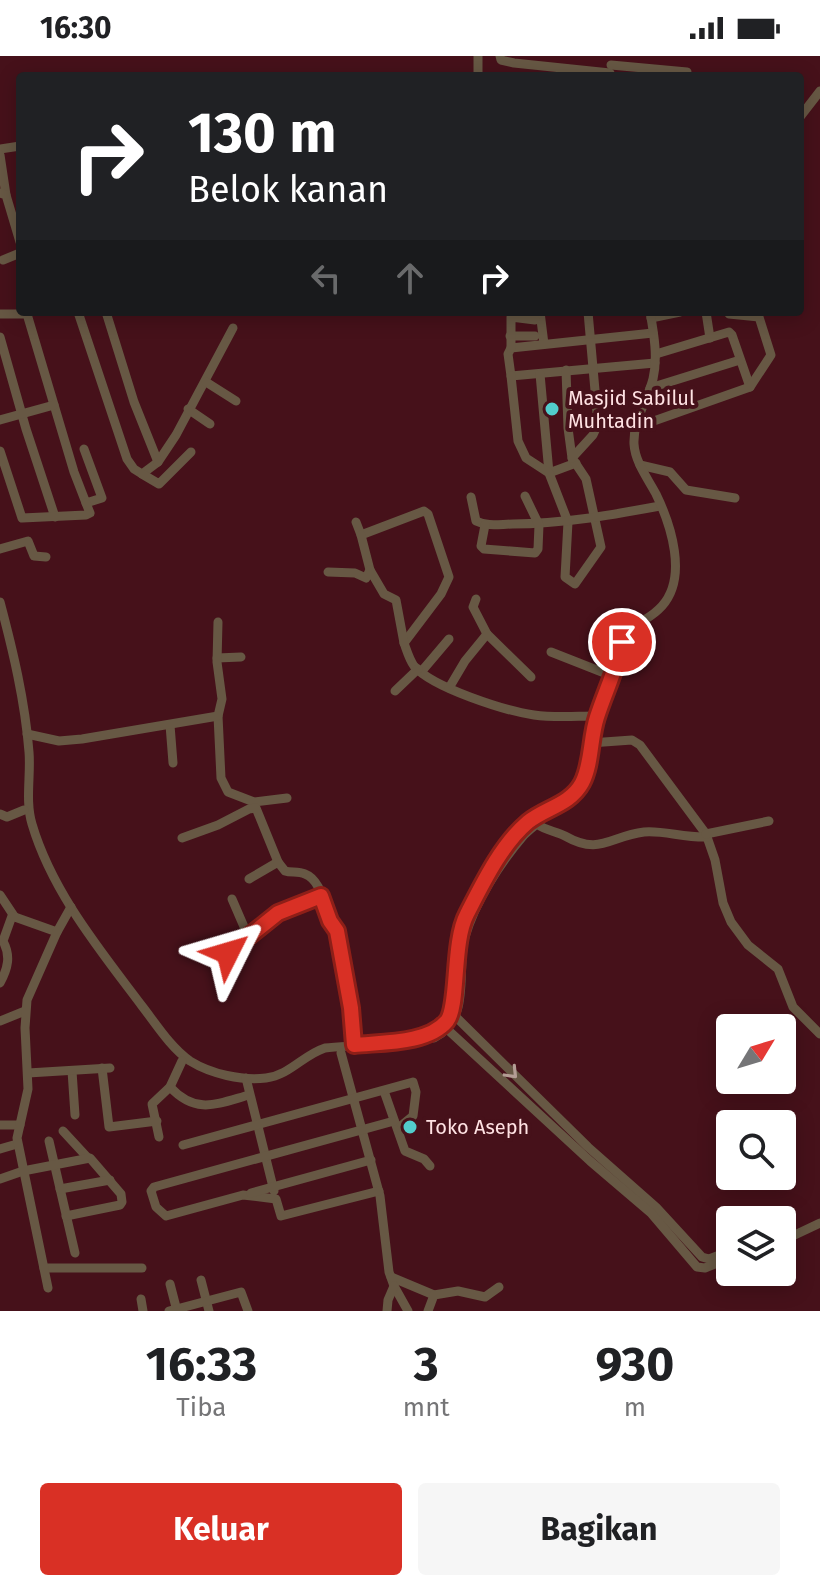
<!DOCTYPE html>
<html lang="id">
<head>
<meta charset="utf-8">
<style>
	body { margin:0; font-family:"Fira Sans",sans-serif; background:#f6f6f6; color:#202124; height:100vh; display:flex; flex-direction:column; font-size:30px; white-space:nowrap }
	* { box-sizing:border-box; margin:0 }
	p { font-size:26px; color:#757577 }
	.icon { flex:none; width:44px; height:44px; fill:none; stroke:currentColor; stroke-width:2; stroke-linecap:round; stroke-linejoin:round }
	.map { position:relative; height:1255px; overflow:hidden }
	.side { display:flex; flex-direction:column; background:#fff; flex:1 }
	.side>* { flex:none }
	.banner { position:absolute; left:16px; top:16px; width:788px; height:244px; border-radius:8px; box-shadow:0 4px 20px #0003; background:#202124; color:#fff; overflow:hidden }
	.needle { width:52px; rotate:52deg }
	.fabs { position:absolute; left:716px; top:958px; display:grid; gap:16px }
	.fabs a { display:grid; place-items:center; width:80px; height:80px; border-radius:8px; background:#fff; box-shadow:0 4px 20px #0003; font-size:40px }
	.pin { position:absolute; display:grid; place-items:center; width:68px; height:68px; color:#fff; margin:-34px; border:4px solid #fff; border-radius:50%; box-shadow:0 2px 8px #0007 }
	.me { position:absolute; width:88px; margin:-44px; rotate:50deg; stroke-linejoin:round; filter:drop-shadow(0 0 6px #0008) }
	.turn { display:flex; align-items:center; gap:28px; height:168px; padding:0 40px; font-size:36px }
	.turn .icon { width:104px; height:104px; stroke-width:2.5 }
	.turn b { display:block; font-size:56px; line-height:68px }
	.lanes { display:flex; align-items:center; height:76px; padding:0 40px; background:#0003; justify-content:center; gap:40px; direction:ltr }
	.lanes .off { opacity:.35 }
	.eta { display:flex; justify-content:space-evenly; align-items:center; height:136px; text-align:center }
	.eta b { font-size:48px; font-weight:700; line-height:56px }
	.primary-button { display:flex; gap:16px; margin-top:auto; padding:16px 40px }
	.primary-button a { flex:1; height:92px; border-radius:8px; background:#d93025; color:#fff; font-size:32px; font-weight:700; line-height:92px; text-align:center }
	.primary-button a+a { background:#f6f6f6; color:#202124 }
	.status { display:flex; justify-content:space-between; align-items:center; height:56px; padding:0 40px; background:#fff; direction:ltr }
	.status svg { height:22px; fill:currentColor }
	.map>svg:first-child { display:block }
</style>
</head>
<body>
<div class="status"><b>16:30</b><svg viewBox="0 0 49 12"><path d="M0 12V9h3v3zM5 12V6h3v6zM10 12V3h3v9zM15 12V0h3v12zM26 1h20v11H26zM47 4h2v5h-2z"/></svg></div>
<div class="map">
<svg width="820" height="1255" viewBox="0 0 820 1255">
	<rect width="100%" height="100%" fill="#46111a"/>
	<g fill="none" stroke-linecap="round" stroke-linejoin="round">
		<!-- minor -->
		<g stroke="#675844" stroke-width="9">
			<polyline points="500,0 501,4 514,7 610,17"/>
			<polyline points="611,9 687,16"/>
			<polyline points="478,20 478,0"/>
			<polyline points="800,61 820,35"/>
			<polyline points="0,93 20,90"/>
			<polyline points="0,99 6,139"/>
			<polyline points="0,137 6,139 20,186"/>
			<polyline points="3,204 20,197"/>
			<polyline points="78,256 127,403 134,413 142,418 158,406 176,379 233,272"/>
			<polyline points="106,256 134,346 158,406"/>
			<polyline points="540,256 544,288"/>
			<polyline points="706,256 710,282"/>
			<polyline points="0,258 27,258 74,416 86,447 102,442 84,393"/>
			<polyline points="651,262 680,256"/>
			<polyline points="653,277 511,292 508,298 511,320 655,307"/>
			<polyline points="510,280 535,280"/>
			<polyline points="0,281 26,373 55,461"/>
			<polyline points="511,292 511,261 535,264"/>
			<polyline points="656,298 729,276 732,279 750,331"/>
			<polyline points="540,318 549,417 576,407"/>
			<polyline points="511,320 518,385 526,402 549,417 568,466 565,521 575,528 601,491 586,423 572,402 568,372 566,314"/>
			<polyline points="206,326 236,345"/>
			<polyline points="650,332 740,304"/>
			<polyline points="188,353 210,368"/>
			<polyline points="0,364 54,349"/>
			<polyline points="636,367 651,366 750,331 771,299 759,261 729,258"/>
			<polyline points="0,395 22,462 86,459 90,457 86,447"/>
			<polyline points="572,402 593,379 598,368 588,256"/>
			<polyline points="640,409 670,416 686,434 735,442"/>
			<polyline points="142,418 159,428 191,396"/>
			<path d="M471,441l5,24c12,6 24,3 37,3 50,0 98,-9 147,-18"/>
			<path d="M356,466l5,13 63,-24 4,3 21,63 -8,17 -37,49c3,8 5,16 10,23 19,22 92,45 120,49 21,3 42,1 63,1"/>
			<polyline points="485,469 481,490 484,493 535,497 538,493 539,469 525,440"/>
			<polyline points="361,479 370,514"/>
			<polyline points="0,493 28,485 34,500 46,501"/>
			<polyline points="328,516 355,517 366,522 370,514 384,538 396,544 404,587"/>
			<polyline points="476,543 473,551 487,578 531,621"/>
			<path d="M0,546c13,49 25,99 29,150 2,23 -4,49 3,72 20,68 68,126 110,182 14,18 29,42 48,55 21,13 52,20 76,17 24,-3 37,-23 59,-30 35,-4 104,-1 126,-32l5,-64 7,-30 23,-43 34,-49 16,-14 26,-12 20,-21 15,-67 29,-87c13,-6 26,-12 36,-23 26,-29 9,-81 -6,-112 -8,-15 -21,-32 -22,-50 -1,-24 13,-42 19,-65 5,-21 1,-45 -3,-67"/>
			<polyline points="551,596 612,620"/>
			<polyline points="217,602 241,601"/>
			<polyline points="421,616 449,583"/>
			<polyline points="449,632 465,605 487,578"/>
			<polyline points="395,635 418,613"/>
			<polyline points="218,660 221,722 228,736 254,746 287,742"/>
			<polyline points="170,669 173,707"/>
			<polyline points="27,678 59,685 82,683 218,660 222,643 217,606 218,566"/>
			<polyline points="590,687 632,684 640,689 706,778 715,804 723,847 731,866 748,889 778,913 793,951 820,978"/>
			<polyline points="0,758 7,761 24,754"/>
			<path d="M537,768c9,7 19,7 28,12 35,20 45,0 79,-4 18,-2 41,6 63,5"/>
			<polyline points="706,778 769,765"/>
			<polyline points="182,782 218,769 249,753 256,752 278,806"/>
			<path d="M249,823l29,-17 7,9c6,2 13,0 20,3 19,7 20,42 32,57l17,114"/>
			<polyline points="0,839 14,860"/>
			<polyline points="232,843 248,880"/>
			<polyline points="216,893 224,898 228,897 278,857 321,840"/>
			<path d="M0,927c8,-15 11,-27 3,-42l9,-25 45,16"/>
			<polyline points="457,962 588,1091 656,1151 702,1201 709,1203 730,1195"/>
			<polyline points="0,965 25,955"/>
			<polyline points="448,974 590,1105 651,1157 697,1211 705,1212 730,1202"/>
			<path d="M434,982c38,-19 22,-66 31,-101 10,-35 35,-74 59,-102 7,-7 16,-13 23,-21"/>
			<polyline points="341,997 380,1140 389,1216 394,1230 408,1255"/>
			<polyline points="102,1012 109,1071 157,1065"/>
			<polyline points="72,1015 75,1059"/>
			<polyline points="28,1017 110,1012"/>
			<polyline points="246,1022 274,1135"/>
			<path d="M170,1031c26,28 47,17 79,8"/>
			<polyline points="384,1035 405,1095 424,1103 430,1110"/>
			<polyline points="0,1069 20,1069"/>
			<polyline points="63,1075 87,1101"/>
			<polyline points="159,1081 152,1048 170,1031 182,1005"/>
			<polyline points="49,1085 75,1197"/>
			<polyline points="183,1089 413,1026 416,1036 413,1060 402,1069"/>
			<polyline points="0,1093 17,1088"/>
			<polyline points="0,1123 23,1115 90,1102 121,1138 122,1146 120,1149 66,1160"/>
			<polyline points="60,1133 110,1124"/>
			<polyline points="379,1135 281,1160 276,1143 243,1139 166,1160 156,1151 151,1135 154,1131 394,1065"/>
			<polyline points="251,1137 371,1104"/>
			<polyline points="782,1185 820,1167"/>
			<polyline points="782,1190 785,1201 782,1205"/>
			<polyline points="44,1212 142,1212"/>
			<polyline points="391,1221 434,1239"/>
			<polyline points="201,1224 209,1255"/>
			<polyline points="170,1228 177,1255"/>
			<polyline points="48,1232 17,1082 28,1033 25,972 27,944 57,876 71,851"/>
			<polyline points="141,1243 143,1255"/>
			<polyline points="169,1255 241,1236 248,1255"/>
			<polyline points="387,1255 388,1244 394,1230"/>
			<polyline points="428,1255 434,1239 458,1235 485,1241 499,1231"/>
		</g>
	</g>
	<!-- one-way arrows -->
	<defs><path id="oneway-chevron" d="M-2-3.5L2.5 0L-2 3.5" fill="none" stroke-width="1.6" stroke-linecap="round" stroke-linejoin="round" transform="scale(2)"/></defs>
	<use stroke="#b39d94" href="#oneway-chevron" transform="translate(512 1017) rotate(46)"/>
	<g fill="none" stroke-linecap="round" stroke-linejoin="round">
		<defs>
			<path id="route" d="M228,897l50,-40 43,-17 9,25 7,10 14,77 3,37c28,-3 74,-1 93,-24 12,-15 5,-79 20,-107 16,-31 34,-69 61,-92 17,-14 42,-17 54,-39 10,-19 8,-45 15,-66 8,-25 20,-49 25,-75"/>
		</defs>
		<!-- route casing -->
		<use href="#route" stroke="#8d1f18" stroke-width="20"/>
		<!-- route -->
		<use href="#route" stroke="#d93025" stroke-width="14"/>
	</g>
	<!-- markers -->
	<g fill="#52cdcc" stroke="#46111a" stroke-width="3">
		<circle cx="552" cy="353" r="8"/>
		<circle cx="410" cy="1071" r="8"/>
	</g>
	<g text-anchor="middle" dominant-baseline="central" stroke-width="8" stroke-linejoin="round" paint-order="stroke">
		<!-- poi labels -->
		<g font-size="20" fill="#ffe2e3" stroke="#46111a" text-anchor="start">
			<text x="568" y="342">Masjid Sabilul<tspan x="568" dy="23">Muhtadin</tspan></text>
			<text x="426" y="1071">Toko Aseph</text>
		</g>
	</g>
</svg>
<div class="fabs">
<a><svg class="needle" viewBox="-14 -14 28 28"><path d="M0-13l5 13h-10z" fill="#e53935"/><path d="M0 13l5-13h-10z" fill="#757577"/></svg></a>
<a><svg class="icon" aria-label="search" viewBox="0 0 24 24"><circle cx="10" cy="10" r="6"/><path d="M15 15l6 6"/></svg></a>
<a><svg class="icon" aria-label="layers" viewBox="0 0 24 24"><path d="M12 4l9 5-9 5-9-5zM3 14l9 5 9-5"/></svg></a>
</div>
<div class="pin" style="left:622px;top:586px;background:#d93025"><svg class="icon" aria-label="arrive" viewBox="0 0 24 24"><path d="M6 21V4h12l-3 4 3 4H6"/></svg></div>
<svg class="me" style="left:228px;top:897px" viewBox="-20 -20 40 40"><path d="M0-17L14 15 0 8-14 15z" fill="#d93025" stroke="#fff" stroke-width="4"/></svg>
<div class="banner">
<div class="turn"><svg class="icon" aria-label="right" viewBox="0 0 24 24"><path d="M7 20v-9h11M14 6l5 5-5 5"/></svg><div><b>130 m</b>Belok kanan</div></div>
<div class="lanes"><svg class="icon off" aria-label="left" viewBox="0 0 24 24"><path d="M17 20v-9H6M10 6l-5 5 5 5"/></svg><svg class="icon off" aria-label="ahead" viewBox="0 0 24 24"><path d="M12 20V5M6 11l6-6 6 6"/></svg><svg class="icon" aria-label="right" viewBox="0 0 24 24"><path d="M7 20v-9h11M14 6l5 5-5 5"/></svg></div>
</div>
</div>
<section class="side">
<div class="eta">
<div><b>16:33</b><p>Tiba</p></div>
<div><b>3</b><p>mnt</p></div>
<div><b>930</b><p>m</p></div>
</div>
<div class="primary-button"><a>Keluar</a><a>Bagikan</a></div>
</section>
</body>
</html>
